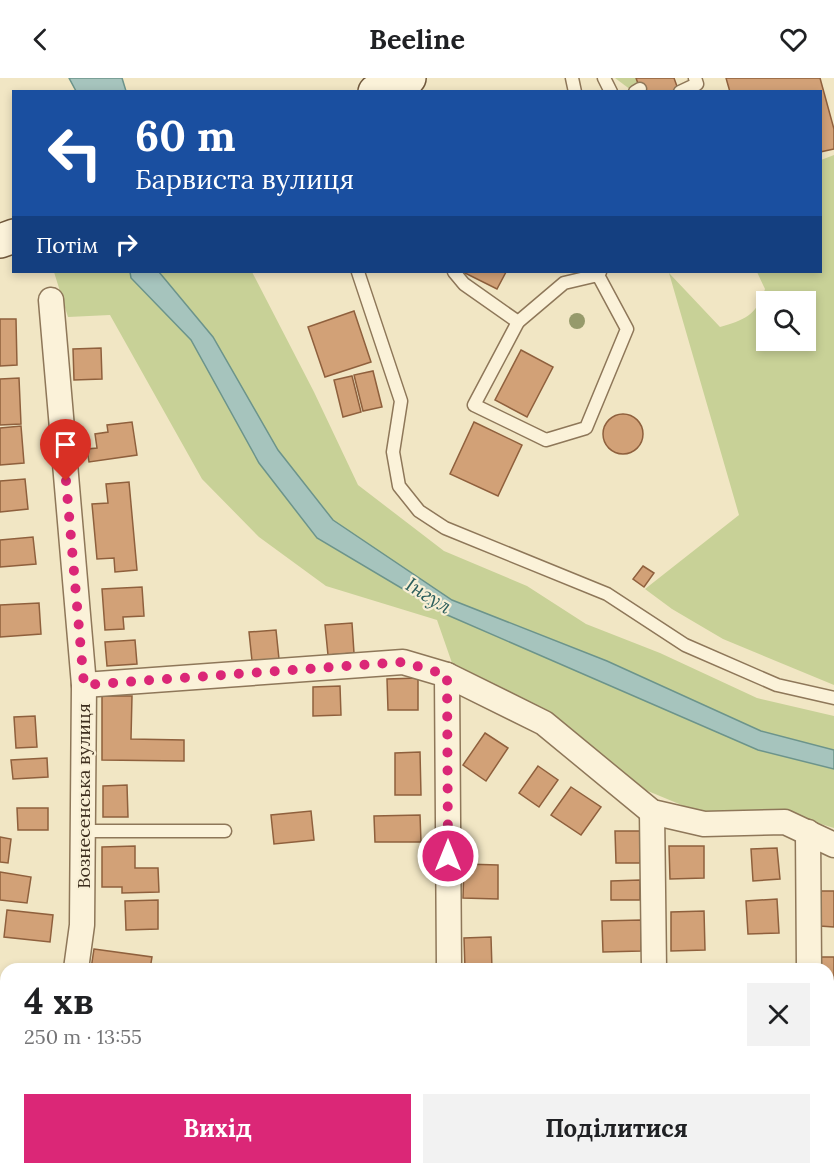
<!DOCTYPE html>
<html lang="uk">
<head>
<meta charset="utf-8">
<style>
	body { margin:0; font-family:Lora,serif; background:#f2f2f2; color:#202124; height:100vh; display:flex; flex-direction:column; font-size:22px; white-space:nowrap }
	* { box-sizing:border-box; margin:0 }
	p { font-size:20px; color:#757577 }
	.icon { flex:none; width:33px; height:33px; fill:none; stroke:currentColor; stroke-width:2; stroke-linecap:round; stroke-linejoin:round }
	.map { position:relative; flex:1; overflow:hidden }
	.details { position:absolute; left:0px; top:885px; width:834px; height:212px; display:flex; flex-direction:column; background:#fff; border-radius:18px 18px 0 0; box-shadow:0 3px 9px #0003 }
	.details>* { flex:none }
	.banner { position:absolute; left:12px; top:12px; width:810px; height:183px; border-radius:0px; box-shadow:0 3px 9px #0003; background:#1a4fa0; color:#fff; overflow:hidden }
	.tools { position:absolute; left:756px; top:213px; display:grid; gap:12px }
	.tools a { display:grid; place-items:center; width:60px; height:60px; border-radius:0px; background:#fff; box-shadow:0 3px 9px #0003; font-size:30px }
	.pin { position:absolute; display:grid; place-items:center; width:51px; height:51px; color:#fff; margin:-62px -26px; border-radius:50% 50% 50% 0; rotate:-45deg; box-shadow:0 0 6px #0007 }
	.pin .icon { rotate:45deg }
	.me { position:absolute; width:66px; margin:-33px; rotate:0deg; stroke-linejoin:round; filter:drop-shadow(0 0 4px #0008) }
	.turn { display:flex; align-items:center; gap:21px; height:126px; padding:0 24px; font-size:27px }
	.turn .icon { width:78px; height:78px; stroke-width:2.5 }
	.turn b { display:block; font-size:42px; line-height:51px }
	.then { display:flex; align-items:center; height:57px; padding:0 24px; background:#0003; gap:12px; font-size:22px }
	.round { display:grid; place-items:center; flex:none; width:63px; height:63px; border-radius:0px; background:#f2f2f2 }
	.summary { display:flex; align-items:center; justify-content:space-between; height:102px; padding:0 24px }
	h1 { font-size:36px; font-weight:800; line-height:45px }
	.primary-button { display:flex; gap:12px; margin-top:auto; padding:12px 24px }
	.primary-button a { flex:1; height:69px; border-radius:0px; background:#db2777; color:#fff; font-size:24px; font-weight:800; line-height:69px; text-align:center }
	.primary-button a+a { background:#f2f2f2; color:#202124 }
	header { display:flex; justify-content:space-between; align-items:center; height:78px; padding:0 24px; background:#fff; font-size:27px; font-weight:800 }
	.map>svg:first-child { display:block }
</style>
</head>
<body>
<header><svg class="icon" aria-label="back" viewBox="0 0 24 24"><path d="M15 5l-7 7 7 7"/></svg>Beeline<svg class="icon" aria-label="heart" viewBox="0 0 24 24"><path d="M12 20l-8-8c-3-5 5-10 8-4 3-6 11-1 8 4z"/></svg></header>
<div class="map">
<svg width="834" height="1096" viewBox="0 0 834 1096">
	<rect width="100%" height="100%" fill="#f1e6c4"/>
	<!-- green -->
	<g fill="#c8d197" fill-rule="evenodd">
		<polygon points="615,0 636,0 639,9 631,12"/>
		<path d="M834,77v530l-111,-46 -51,-30 -27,-20 94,-74 -70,-242 51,54c25,-7 37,-12 45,-38l-8,-17h63l1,-112zM766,224h40v38h-40z"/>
		<polygon points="54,194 252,194 314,314 358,407 444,473 527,508 586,546 660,575 757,620 834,638 834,750 782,734 696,733 643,711 560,645 452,585 437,542 326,508 259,459 202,401 110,237 68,239"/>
	</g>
	<!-- water -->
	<g fill="#a6c4bd" stroke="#6c948b" stroke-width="1.5">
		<polygon points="69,0 122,0 126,13 76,13"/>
		<polygon points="130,194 159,194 213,259 278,372 333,442 452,522 607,583 761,653 834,672 834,691 758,672 445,536 317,460 259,385 191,262 131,200"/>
	</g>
	<!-- building -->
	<g fill="#d2a177" stroke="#8f603d" stroke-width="1.5">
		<polygon points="636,0 674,0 679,14 641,14"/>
		<polygon points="726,0 820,0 834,51 834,71 820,74 820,14 730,14"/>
		<polygon points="463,194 506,194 497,211"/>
		<polygon points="354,233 371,284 325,299 308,249"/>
		<polygon points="0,241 16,241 17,287 0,288"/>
		<polygon points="101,270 102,301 74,302 73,271"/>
		<polygon points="521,272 553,289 527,339 495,322"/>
		<polygon points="373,293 382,329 363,333 354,297"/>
		<polygon points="352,298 361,334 343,339 334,302"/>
		<polygon points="19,300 21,346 0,347 0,301"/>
		<circle cx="623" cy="356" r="20"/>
		<polygon points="132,344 137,377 89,384 87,371 97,370 95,356 108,354 107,347"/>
		<polygon points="474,344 522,367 498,418 450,396"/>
		<polygon points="21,348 24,385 0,387 0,350"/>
		<polygon points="25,401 28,431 0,434 0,403"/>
		<polygon points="129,404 137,492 115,494 114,480 97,481 92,426 108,425 106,406"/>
		<polygon points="33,459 36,486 0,489 0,462"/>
		<polygon points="643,488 654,495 644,509 633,501"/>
		<polygon points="142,509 144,538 123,539 124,551 105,552 102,511"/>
		<polygon points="39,525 41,556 0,559 0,527"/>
		<polygon points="352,545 354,575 328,577 325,547"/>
		<polygon points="276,552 279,581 252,583 249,554"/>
		<polygon points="135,562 137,586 107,588 105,564"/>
		<polygon points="418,600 418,632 388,632 387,601"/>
		<polygon points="340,608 341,637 313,638 313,609"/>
		<polygon points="102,618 132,618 131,661 184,662 184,683 102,682"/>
		<polygon points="35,638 37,669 16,670 14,639"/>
		<polygon points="485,655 508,670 486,703 463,687"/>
		<polygon points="420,674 421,717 395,717 395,675"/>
		<polygon points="47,680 48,699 13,701 11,682"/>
		<polygon points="538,688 558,702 539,729 519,715"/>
		<polygon points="127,707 128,739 103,739 103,708"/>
		<polygon points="571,709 601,729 581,757 551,737"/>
		<polygon points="17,730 48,730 48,752 18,752"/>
		<polygon points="311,733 314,762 274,766 271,737"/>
		<polygon points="420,737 421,764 375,764 374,738"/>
		<polygon points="615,753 640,753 640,785 616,785"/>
		<polygon points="0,759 11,761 8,785 0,784"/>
		<polygon points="135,768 135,790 158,790 159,814 122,815 122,809 102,809 102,769"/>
		<polygon points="669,768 704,768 704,800 670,801"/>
		<polygon points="777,770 780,801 753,803 751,771"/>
		<polygon points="464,786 498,787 498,821 463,820"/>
		<polygon points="0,794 31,799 27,825 0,822"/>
		<polygon points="640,802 640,822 611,822 611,803"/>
		<polygon points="821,813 834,813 834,849 820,848"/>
		<polygon points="777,821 779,855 748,856 746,823"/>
		<polygon points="158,822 158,851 126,852 125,823"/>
		<polygon points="7,832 53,837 50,864 4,859"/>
		<polygon points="704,833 705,872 671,873 671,834"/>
		<polygon points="641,842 641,873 603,874 602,843"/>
		<polygon points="491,859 492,891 465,891 464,860"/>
		<polygon points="94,871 152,879 150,891 91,891"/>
		<polygon points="821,879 834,879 834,913 828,914 828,891 821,891"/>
		<rect x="828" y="968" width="6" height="59"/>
		<polygon points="834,1064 834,1096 824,1096 824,1090 828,1090 828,1065"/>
		<polygon points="6,1066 6,1090 0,1091 0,1067"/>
		<polygon points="70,1090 116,1090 114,1096 69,1096"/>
		<rect x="400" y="1090" width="27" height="6"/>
		<polygon points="605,1090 644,1090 644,1091 605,1092"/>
		<rect x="672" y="1090" width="37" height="2"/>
		<rect x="745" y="1090" width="39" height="6"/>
	</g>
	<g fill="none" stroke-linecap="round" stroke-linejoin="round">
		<defs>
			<g id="lane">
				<polyline points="572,0 575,14"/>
				<polyline points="604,0 611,14"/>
				<polyline points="635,14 640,11"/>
				<polyline points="680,14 697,6 695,0"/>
				<polyline points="358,194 401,323 393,374 399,408 419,433 445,450 607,516 685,567 777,607 834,620"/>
				<polyline points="454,194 464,206 518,244"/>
				<polyline points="598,197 564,205 518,244 474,327 546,362 586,350 627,251 598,197 600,194"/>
				<polyline points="83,753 225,753"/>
			</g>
			<g id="street">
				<polyline points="51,222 84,607 82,847 76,891"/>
				<polyline points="447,597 544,645 652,734 704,746 785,744 834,767"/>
				<polyline points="84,607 403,584 447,597 449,891"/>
				<polyline points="652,734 654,891"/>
				<polyline points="808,754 809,891"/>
				<polyline points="450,1090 450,1096"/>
				<polyline points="656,1090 656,1096"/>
				<polyline points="811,1090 811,1096"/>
				<polyline points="47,1096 48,1090"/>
			</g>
			<g id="secondary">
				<polyline points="375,14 409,0"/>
				<polyline points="0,163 14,158"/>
			</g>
		</defs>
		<!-- lane casing -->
		<use href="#lane" stroke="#8e7759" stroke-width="15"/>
		<!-- street casing -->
		<use href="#street" stroke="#8e7759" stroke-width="27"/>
		<!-- secondary casing -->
		<use href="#secondary" stroke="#70583c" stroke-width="36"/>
		<!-- lane -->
		<use href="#lane" stroke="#fbf2d9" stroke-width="12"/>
		<!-- street -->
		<use href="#street" stroke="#fbf2d9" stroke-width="24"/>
		<!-- secondary -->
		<use href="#secondary" stroke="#fbf2d9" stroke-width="33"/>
	</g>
	<!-- trees -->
	<circle fill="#969a6b" cx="577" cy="243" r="8"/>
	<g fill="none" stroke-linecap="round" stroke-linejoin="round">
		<!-- route -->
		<polyline stroke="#db2777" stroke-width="10" stroke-dasharray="0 18" points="66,403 84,607 403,584 447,597 448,778"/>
	</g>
	<g text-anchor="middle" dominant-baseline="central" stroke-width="4.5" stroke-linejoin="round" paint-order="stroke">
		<!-- street labels -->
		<g font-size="18" fill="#3d2e1e" stroke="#f8efd5">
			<text transform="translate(83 718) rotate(-90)">Вознесенська вулиця</text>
		</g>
		<!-- water labels -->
		<g font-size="20" font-style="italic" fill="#2c5e5c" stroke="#f8efd5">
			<text transform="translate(429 517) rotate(32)">Інгул</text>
		</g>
	</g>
</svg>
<div class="tools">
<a><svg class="icon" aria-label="search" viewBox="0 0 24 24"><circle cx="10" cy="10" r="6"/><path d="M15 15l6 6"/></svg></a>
</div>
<div class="pin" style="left:66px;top:403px;background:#d93025"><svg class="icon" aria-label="arrive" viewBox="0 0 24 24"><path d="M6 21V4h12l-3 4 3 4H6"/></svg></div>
<svg class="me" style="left:448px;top:778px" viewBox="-20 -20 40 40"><circle r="17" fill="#db2777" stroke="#fff" stroke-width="3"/><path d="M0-11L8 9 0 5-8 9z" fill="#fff"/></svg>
<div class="banner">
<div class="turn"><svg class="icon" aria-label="left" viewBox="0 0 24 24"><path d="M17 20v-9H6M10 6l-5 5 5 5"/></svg><div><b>60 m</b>Барвиста вулиця</div></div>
<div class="then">Потім<svg class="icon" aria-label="right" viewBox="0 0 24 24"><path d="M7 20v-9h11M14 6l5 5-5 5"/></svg></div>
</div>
<section class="details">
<div class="summary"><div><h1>4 хв</h1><p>250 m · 13:55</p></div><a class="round"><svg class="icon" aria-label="close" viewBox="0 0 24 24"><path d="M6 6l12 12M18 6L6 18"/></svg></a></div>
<div class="primary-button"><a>Вихід</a><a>Поділитися</a></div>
</section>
</div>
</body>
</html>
